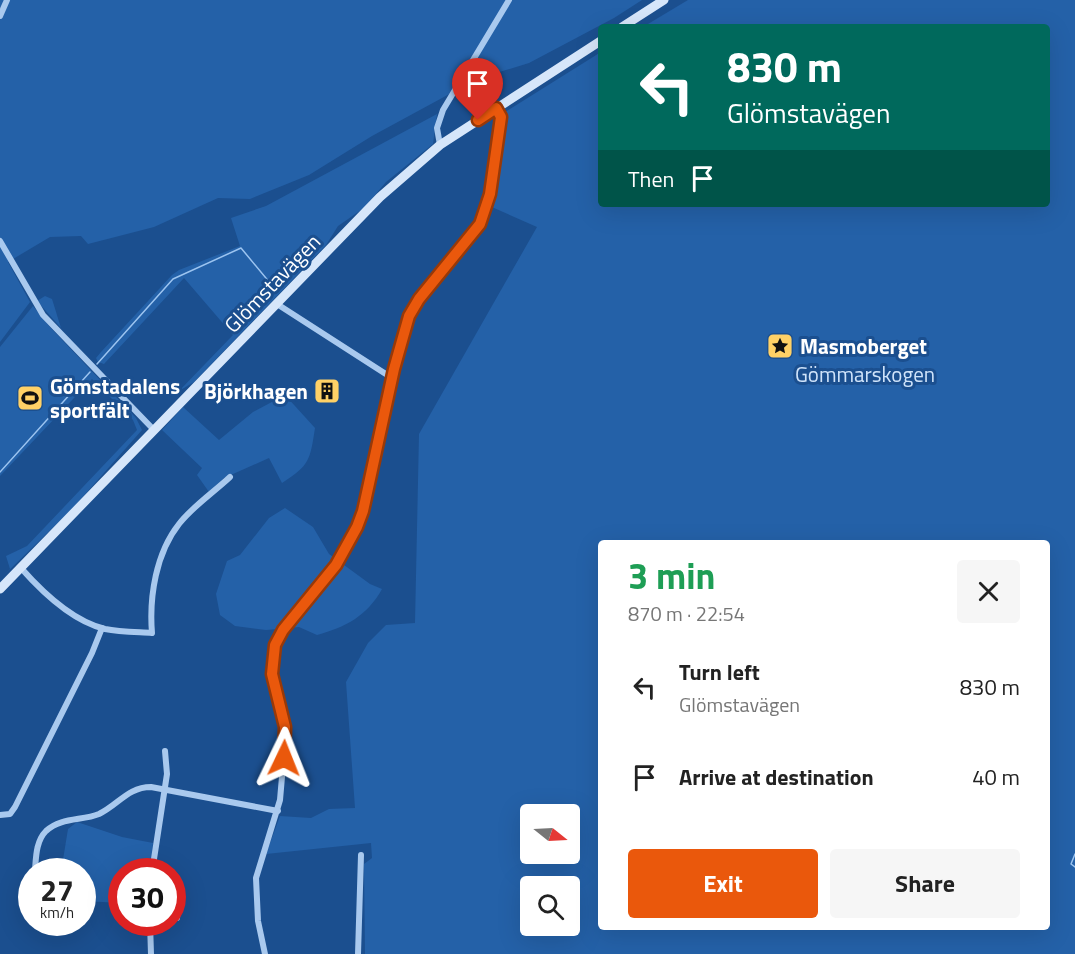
<!DOCTYPE html>
<html lang="en">
<head>
<meta charset="utf-8">
<style>
	body { margin:0; font-family:"Titillium Web",sans-serif; background:#f6f6f6; color:#222; height:100vh; display:flex; flex-direction:column; font-size:22px; white-space:nowrap }
	* { box-sizing:border-box; margin:0 }
	p { font-size:20px; color:#767676 }
	.icon { flex:none; width:33px; height:33px; fill:none; stroke:currentColor; stroke-width:2; stroke-linecap:round; stroke-linejoin:round }
	.map { position:relative; flex:1; overflow:hidden }
	.details { position:absolute; left:598px; top:540px; width:452px; height:390px; display:flex; flex-direction:column; background:#fff; border-radius:6px; box-shadow:0 6px 24px #0002 }
	.details>* { flex:none }
	.top-card { position:absolute; left:598px; top:24px; width:452px; height:183px; border-radius:6px; box-shadow:0 6px 24px #0002; background:#00695c; color:#fff; overflow:hidden }
	.needle { width:39px; rotate:108deg }
	.buttons { position:absolute; left:520px; top:804px; display:grid; gap:12px }
	.buttons a { display:grid; place-items:center; width:60px; height:60px; border-radius:6px; background:#fff; box-shadow:0 6px 24px #0002; font-size:30px }
	.speed { position:absolute; left:18px; top:858px; display:flex; gap:12px; font-size:30px; font-weight:700; text-align:center }
	.speed>* { display:grid; place-content:center; width:78px; height:78px; border-radius:50%; background:#fff; box-shadow:0 6px 24px #0002; line-height:1 }
	.speed small { font-size:15px; font-weight:400 }
	.speed .limit { border:9px solid #d22; background:#fff; color:#111 }
	.pin { position:absolute; display:grid; place-items:center; width:51px; height:51px; color:#fff; margin:-62px -26px; border-radius:50% 50% 50% 0; rotate:-45deg; box-shadow:0 0 6px #0007 }
	.pin .icon { rotate:45deg }
	.me { position:absolute; width:66px; margin:-33px; rotate:2deg; stroke-linejoin:round; filter:drop-shadow(0 0 4px #0008) }
	.turn { display:flex; align-items:center; gap:21px; height:126px; padding:0 30px; font-size:27px }
	.turn .icon { width:78px; height:78px; stroke-width:2.5 }
	.turn b { display:block; font-size:42px; line-height:51px }
	.then { display:flex; align-items:center; height:57px; padding:0 30px; background:#0003; gap:12px; font-size:22px }
	.round { display:grid; place-items:center; flex:none; width:63px; height:63px; border-radius:6px; background:#f6f6f6 }
	.headline { display:flex; align-items:center; justify-content:space-between; height:102px; padding:0 30px }
	h1 { font-size:36px; font-weight:700; line-height:45px; color:#1e9e55 }
	.cta { display:flex; gap:12px; margin-top:auto; padding:12px 30px }
	.cta a { flex:1; height:69px; border-radius:6px; background:#ea580c; color:#fff; font-size:24px; font-weight:700; line-height:69px; text-align:center }
	.cta a+a { background:#f6f6f6; color:#222 }
	ul { padding:0; list-style:none }
	li { display:flex; align-items:center; gap:18px; height:90px; padding:0 30px }
	li div { flex:1 }
	li b { display:block; font-size:22px }
	li em { font-style:normal }
	.map>svg:first-child { display:block }
</style>
</head>
<body>
<div class="map">
<svg width="1075" height="954" viewBox="0 0 1075 954">
	<rect width="100%" height="100%" fill="#1b4f8f"/>
	<!-- green -->
	<g fill="#2461a8" fill-rule="evenodd">
		<polygon points="0,0 642,0 614,18 529,63 477,79 372,136 309,175 250,199 218,198 154,227 88,244 81,236 50,237 8,262 30,302 0,342"/>
		<path d="M688,0h387v954h-710l-1,-90 8,-6 -1,-15 -105,11 14,-38 31,2 18,-9 26,-1 -9,-126 22,-39 18,-18 29,-2 4,-189 118,-207 -52,-23 12,-87 104,-65 1,152h445v-177h-404zM602,543h445v384h-445zM531,814h39v40h-39zM531,886h39v40h-39z"/>
		<polygon points="437,114 433,144 386,182 364,208 338,226 326,245 194,382 179,391 233,335 184,278 104,364 98,362 96,358 101,352 172,275 179,270 240,246 231,218 266,206"/>
		<polygon points="45,296 52,299 61,328 37,301"/>
		<polygon points="33,306 49,326 136,418 142,430 72,509 0,579 10,569 6,556 27,546 137,430 133,420 92,379 0,476 0,347"/>
		<path d="M285,395l30,33c-5,32 -5,37 -33,55l-13,-25 -45,20 -15,14 -12,-17 5,-7 -40,-38 21,-23 36,33 34,-28z"/>
		<path d="M285,508l28,19 16,27 41,30 12,5c-15,27 -36,38 -65,46l-18,-8 -33,3 -31,-4 -15,-11 -4,-21 11,-33 13,-6 29,-37z"/>
		<polygon points="77,822 122,837 153,843 151,871 122,872 121,903 83,901 82,872 61,872 68,829"/>
	</g>
	<g fill="none" stroke-linecap="round" stroke-linejoin="round">
		<!-- stream -->
		<g stroke="#9cc4f0" stroke-width="1.5">
			<polyline points="97,364 173,279 241,248 275,289"/>
			<polyline points="0,472 90,372"/>
			<polyline points="1075,854 1071,864 1075,867"/>
		</g>
		<!-- minor -->
		<g stroke="#a9c9ee" stroke-width="6">
			<polyline points="0,16 7,0"/>
			<polyline points="440,145 437,128 443,110 509,0"/>
			<polyline points="0,241 43,315 154,430"/>
			<polyline points="277,304 392,378"/>
			<path d="M21,568c22,25 51,53 84,61 15,3 32,3 47,4 -3,-36 4,-80 27,-109 14,-18 35,-32 51,-47"/>
			<polyline points="0,815 10,814 15,807 92,653 102,628"/>
			<path d="M35,870c1,-13 1,-29 11,-39 15,-14 36,-10 53,-17 19,-9 29,-27 52,-27l127,24"/>
			<polyline points="152,872 167,774 165,751"/>
			<polyline points="177,918 180,887"/>
			<polyline points="150,922 151,954"/>
			<polyline points="265,954 258,921 256,878 280,800 285,742 284,720 272,674 275,645 283,630 336,565 357,527 365,505 394,369 409,316 419,299 480,224 490,194 501,117 497,108"/>
			<polyline points="358,954 361,855"/>
		</g>
		<!-- secondary -->
		<g stroke="#d6e6fa" stroke-width="9">
			<polyline points="622,27 664,0"/>
			<polyline points="0,589 380,197 440,145 602,40"/>
		</g>
	</g>
	<g fill="none" stroke-linecap="round" stroke-linejoin="round">
		<defs>
			<polyline id="route" points="284,758 285,727 272,674 275,645 283,630 336,565 357,527 363,511 394,369 409,316 419,299 480,224 490,194 501,117 496,108 478,120"/>
		</defs>
		<!-- route casing -->
		<use href="#route" stroke="#983908" stroke-width="15"/>
		<!-- route -->
		<use href="#route" stroke="#ea580c" stroke-width="10"/>
	</g>
	<!-- icons -->
	<defs>
		<symbol id="sight-square" viewBox="-11 -11 22 22"><rect x="-9" y="-9" width="18" height="18" rx="4" fill="#ffd166" stroke="#1b4f8f"/><path d="M0-6L1.8-2.2L6-1.7L2.9 1.2L3.7 5.4L0 3.3L-3.7 5.4L-2.9 1.2L-6-1.7L-1.8-2.2Z" fill="#111"/></symbol>
		<symbol id="building-square" viewBox="-11 -11 22 22"><rect x="-9" y="-9" width="18" height="18" rx="4" fill="#ffd166" stroke="#1b4f8f"/><path d="M-4-6H4V6H1V3H-1V6H-4ZM-2.5-4.3h1.7v1.8h-1.7ZM.8-4.3h1.7v1.8H.8ZM-2.5-1h1.7V.8h-1.7ZM.8-1h1.7V.8H.8Z" fill="#111"/></symbol>
		<symbol id="stadium-square" viewBox="-11 -11 22 22"><rect x="-9" y="-9" width="18" height="18" rx="4" fill="#ffd166" stroke="#1b4f8f"/><path d="M0-5a6.5 5 0 1 0 0 10a6.5 5 0 1 0 0-10ZM-3.5-1.8h7v3.6h-7Z" fill="#111"/></symbol>
	</defs>
	<g fill-rule="evenodd">
		<use href="#sight-square" x="765" y="331" width="30" height="30"/>
		<use href="#building-square" x="312" y="376" width="30" height="30"/>
		<use href="#stadium-square" x="15" y="383" width="30" height="30"/>
	</g>
	<g text-anchor="middle" dominant-baseline="central" stroke-width="6" stroke-linejoin="round" paint-order="stroke">
		<!-- street labels -->
		<g font-size="21" fill="#fff" stroke="#1b4f8f">
			<text transform="translate(272 283) rotate(-46)">Glömstavägen</text>
		</g>
		<!-- poi labels -->
		<g font-size="21" font-weight="bold" fill="#fff" stroke="#1b4f8f" text-anchor="start">
			<text x="800" y="346">Masmoberget</text>
			<text x="50" y="386">Gömstadalens<tspan x="50" dy="24">sportfält</tspan></text>
			<text x="308" y="391" text-anchor="end">Björkhagen</text>
		</g>
		<!-- park labels -->
		<g font-size="21" fill="#cfe3fa" stroke="#1b4f8f">
			<text x="865" y="374">Gömmarskogen</text>
		</g>
	</g>
</svg>
<div class="buttons">
<a><svg class="needle" viewBox="-14 -14 28 28"><path d="M0-13l5 13h-10z" fill="#e53935"/><path d="M0 13l5-13h-10z" fill="#767676"/></svg></a>
<a><svg class="icon" aria-label="search" viewBox="0 0 24 24"><circle cx="10" cy="10" r="6"/><path d="M15 15l6 6"/></svg></a>
</div>
<div class="speed"><div>27<small>km/h</small></div><div class="limit">30</div></div>
<div class="pin" style="left:478px;top:120px;background:#d93025"><svg class="icon" aria-label="arrive" viewBox="0 0 24 24"><path d="M6 21V4h12l-3 4 3 4H6"/></svg></div>
<svg class="me" style="left:284px;top:758px" viewBox="-20 -20 40 40"><path d="M0-17L14 15 0 8-14 15z" fill="#ea580c" stroke="#fff" stroke-width="4"/></svg>
<div class="top-card">
<div class="turn"><svg class="icon" aria-label="left" viewBox="0 0 24 24"><path d="M17 20v-9H6M10 6l-5 5 5 5"/></svg><div><b>830 m</b>Glömstavägen</div></div>
<div class="then">Then<svg class="icon" aria-label="arrive" viewBox="0 0 24 24"><path d="M6 21V4h12l-3 4 3 4H6"/></svg></div>
</div>
<section class="details">
<div class="headline"><div><h1>3 min</h1><p>870 m · 22:54</p></div><a class="round"><svg class="icon" aria-label="close" viewBox="0 0 24 24"><path d="M6 6l12 12M18 6L6 18"/></svg></a></div>
<ul>
<li><svg class="icon" aria-label="left" viewBox="0 0 24 24"><path d="M17 20v-9H6M10 6l-5 5 5 5"/></svg><div><b>Turn left</b><p>Glömstavägen</p></div><em>830 m</em></li>
<li><svg class="icon" aria-label="arrive" viewBox="0 0 24 24"><path d="M6 21V4h12l-3 4 3 4H6"/></svg><div><b>Arrive at destination</b></div><em>40 m</em></li>
</ul>
<div class="cta"><a>Exit</a><a>Share</a></div>
</section>
</div>
</body>
</html>
